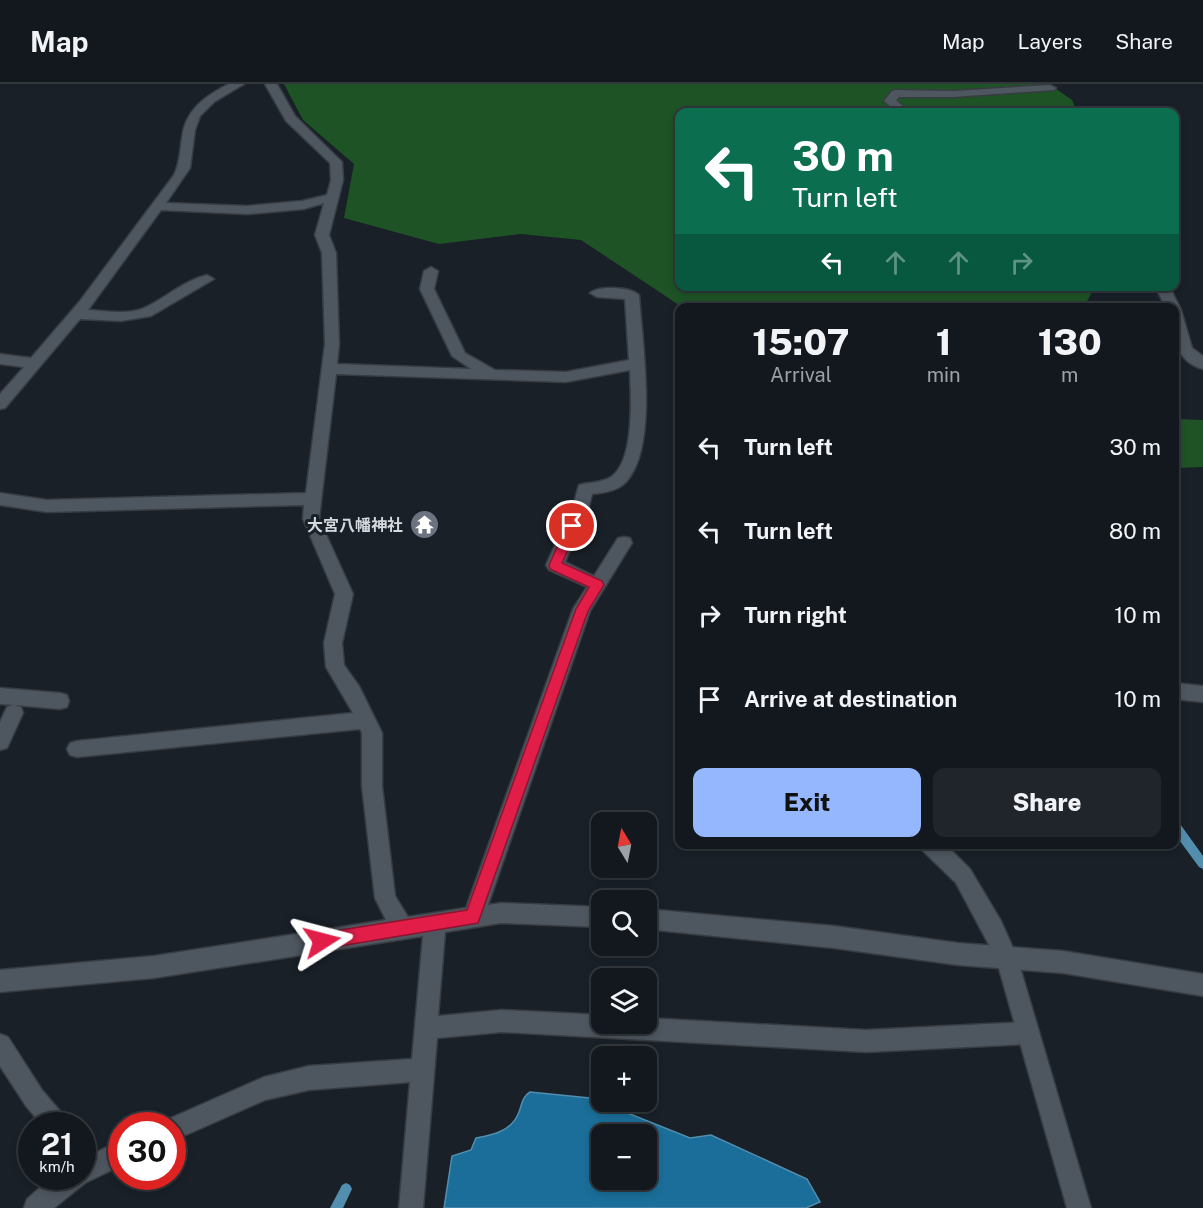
<!DOCTYPE html>
<html lang="en">
<head>
<meta charset="utf-8">
<style>
	body { margin:0; font-family:"Public Sans","Noto Sans JP",sans-serif; background:#20252b; color:#f1f3f6; height:100vh; display:flex; flex-direction:column; font-size:22px; white-space:nowrap }
	* { box-sizing:border-box; margin:0 }
	p { font-size:20px; color:#9da0a4 }
	.icon { flex:none; width:33px; height:33px; fill:none; stroke:currentColor; stroke-width:2; stroke-linecap:round; stroke-linejoin:round }
	.map { position:relative; flex:1; overflow:hidden }
	.details { position:absolute; left:675px; top:219px; width:504px; height:546px; display:flex; flex-direction:column; background:#13181e; border-radius:12px; box-shadow:0 3px 9px #0003,0 0 0 2px #32373c }
	.details>* { flex:none }
	.top-card { position:absolute; left:675px; top:24px; width:504px; height:183px; border-radius:12px; box-shadow:0 3px 9px #0003,0 0 0 2px #32373c; background:#0b6e4f; color:#fff; overflow:hidden }
	.needle { width:39px; rotate:350deg }
	.controls { position:absolute; left:591px; top:728px; display:grid; gap:12px }
	.controls a { display:grid; place-items:center; width:66px; height:66px; border-radius:12px; background:#13181e; box-shadow:0 3px 9px #0003,0 0 0 2px #32373c; font-size:30px }
	.speed { position:absolute; left:18px; top:1028px; display:flex; gap:12px; font-size:30px; font-weight:700; text-align:center }
	.speed>* { display:grid; place-content:center; width:78px; height:78px; border-radius:50%; background:#13181e; box-shadow:0 3px 9px #0003,0 0 0 2px #32373c; line-height:1 }
	.speed small { font-size:15px; font-weight:400 }
	.speed .limit { border:9px solid #d22; background:#fff; color:#111 }
	.pin { position:absolute; display:grid; place-items:center; width:51px; height:51px; color:#fff; margin:-26px; border:3px solid #fff; border-radius:50%; box-shadow:0 2px 6px #0007 }
	.me { position:absolute; width:66px; margin:-33px; rotate:81deg; stroke-linejoin:round; filter:drop-shadow(0 0 4px #0008) }
	.turn { display:flex; align-items:center; gap:21px; height:126px; padding:0 18px; font-size:27px }
	.turn .icon { width:78px; height:78px; stroke-width:2.5 }
	.turn b { display:block; font-size:42px; line-height:51px }
	.lanes { display:flex; align-items:center; height:57px; padding:0 18px; background:#0003; justify-content:center; gap:30px; direction:ltr }
	.lanes .off { opacity:.35 }
	.eta { display:flex; justify-content:space-evenly; align-items:center; height:102px; text-align:center }
	.eta b { font-size:36px; font-weight:800; line-height:42px }
	.action { display:flex; gap:12px; margin-top:auto; padding:12px 18px }
	.action a { flex:1; height:69px; border-radius:12px; background:#94b7fd; color:#111; font-size:24px; font-weight:800; line-height:69px; text-align:center }
	.action a+a { background:#20252b; color:#f1f3f6 }
	ul { padding:0; list-style:none }
	li { display:flex; align-items:center; gap:18px; height:84px; padding:0 18px }
	li div { flex:1 }
	li b { display:block; font-size:22px }
	li em { font-style:normal }
	header { display:flex; align-items:center; gap:36px; box-sizing:border-box; height:84px; padding:0 30px; background:#13181e; border-bottom:2px solid #32373c }
	header strong { font-size:28px }
	nav { display:flex; gap:33px; margin-inline-start:auto; font-size:21px }
	.map>svg:first-child { display:block }
</style>
</head>
<body>
<header>
<strong>Map</strong>
<nav><a>Map</a><a>Layers</a><a>Share</a></nav>
</header>
<div class="map">
<svg width="1203" height="1124" viewBox="0 0 1203 1124">
	<rect width="100%" height="100%" fill="#192028"/>
	<!-- green -->
	<g fill="#1e5326">
		<polygon points="284,0 1049,0 1072,16 1077,28 680,28 680,202 1100,203 1093,206 1084,223 682,223 581,156 521,150 439,160 344,134 354,80 303,36"/>
		<polygon points="1175,335 1203,336 1203,383 1175,384"/>
	</g>
	<!-- water -->
	<path fill="#1a6e99" stroke="#528eae" stroke-width="1.5" fill-rule="evenodd" d="M530,1008l60,6 100,40 21,-3 96,44 13,23 -14,6h-362l8,-52 19,-6 5,-12c17,-3 36,-7 43,-26 3,-8 3,-15 11,-20zM602,1050h44v45h-44z"/>
	<g fill="none" stroke-linecap="round" stroke-linejoin="round">
		<!-- stream -->
		<g fill="#528eae" fill-rule="evenodd">
			<polygon points="1174,736 1178,737 1203,772 1203,785 1199,783 1174,749"/>
			<polygon points="346,1099 350,1101 352,1105 343,1124 330,1124 342,1101"/>
		</g>
		<defs>
			<g id="street">
				<path d="M229,0h15l-30,18 -14,14 -5,14 -5,38 -24,35 81,3 55,-5 25,-6 4,-15 -1,-17 -44,-42 -21,-37h12l18,32 47,46 1,18 -14,55 7,18 3,91 -2,20 134,5 -19,-13 -32,-67 4,-18 7,-4 7,4 -4,18 31,64 30,17 71,2 63,-12 -4,-61 -28,-2 -7,-4c8,-8 41,-6 49,2 3,46 20,151 -13,187 -8,9 -23,11 -34,12l-3,12 -24,56 29,14 24,-38 6,-1 6,1 2,5 -42,68 -102,294 13,-2 101,4v20l-101,-4 -56,9 -7,84 64,-6 100,5v8h44v-5l220,12 161,-8 8,3 3,8 -3,8 -8,3 -161,8 -364,-20 -65,6 -14,170h-24l11,-126 -101,8 -44,10 -93,41v-16h-10l2,-4 100,-44 45,-11 103,-7 11,-123 -269,42 -154,14v-22l154,-14 232,-36 -11,-22 -13,-112v-53l-2,-4 -283,28 -7,-2 -3,-6 3,-6 7,-2 276,-28 -27,-46 -2,-24 11,-49 -32,-75 1,-14 -257,7 -47,-7v-12l47,7 259,-7 19,-149 -3,-91 -7,-18 9,-32 -20,6 -57,5 -86,-4 -73,100c17,1 40,5 56,-2 22,-10 39,-27 63,-33l7,4 -63,37 -30,5 -41,-2 -75,89 -5,1v-15l24,-27 -24,-3v-10l31,4 49,-57 94,-126c6,-13 6,-24 8,-37 3,-28 23,-42 47,-54zM630,286c1,27 5,90 -19,107 -10,6 -21,5 -32,8l-6,21 -27,59 3,5 38,17 -14,22 -107,299 -58,9 -13,-21 -13,-110v-53l-23,-47 -15,-21 -2,-22 11,-49 -34,-75 17,-145 230,8z"/>
				<polygon points="1050,1 1056,4 1054,6 953,13 899,13 896,16 909,28 897,28 884,17 892,7 896,6 953,7"/>
				<path d="M1155,202h14l12,24 11,38 11,8v13c-30,-8 -29,-36 -29,-61h-8z"/>
				<polygon points="1174,599 1203,602 1203,618 1174,615"/>
				<polygon points="0,604 60,609 67,611 69,617 67,623 60,625 15,621 21,623 23,629 7,664 0,666 0,638 7,623 13,621 0,620"/>
				<polygon points="646,825 834,842 958,859 1063,867 1203,890 1203,912 1063,889 958,881 834,864 646,845"/>
				<polygon points="0,950 8,953 42,1006 65,1033 69,1041 42,1041 26,1022 0,982"/>
				<polygon points="122,1056 122,1081 85,1099 54,1124 24,1124 27,1115 53,1092 82,1092 82,1075"/>
			</g>
			<polygon id="secondary" points="920,760 945,760 970,785 1001,837 1017,873 1091,1124 1067,1124 996,874 956,799 923,767"/>
		</defs>
		<!-- street casing -->
		<use href="#street" stroke="#373c42" stroke-width="3"/>
		<!-- secondary casing -->
		<use href="#secondary" stroke="#373c42" stroke-width="3"/>
		<!-- street -->
		<use href="#street" fill="#4e565f" fill-rule="evenodd"/>
		<!-- secondary -->
		<use href="#secondary" fill="#4e565f" fill-rule="evenodd"/>
	</g>
	<!-- route -->
	<polygon fill="#e11d48" stroke="#92132f" stroke-width="1.5" points="572,437 579,442 562,479 602,497 604,501 588,527 478,839 322,865 316,863 314,857 316,852 322,849 467,826 576,525 589,503 550,485 549,481 568,439"/>
	<!-- icons -->
	<defs>
		<symbol id="temple-disc" viewBox="-11 -11 22 22"><circle r="9.5" fill="#6b7280" stroke="#192028"/><path d="M0-6L5-2H3V0L6.5 2.5H4V6H1.5V3h-3V6H-4V2.5H-6.5L-3 0V-2H-5Z" fill="#fff"/></symbol>
	</defs>
	<g fill-rule="evenodd">
		<use href="#temple-disc" x="408" y="424" width="33" height="33"/>
	</g>
	<g text-anchor="middle" dominant-baseline="central" stroke-width="6" stroke-linejoin="round" paint-order="stroke">
		<!-- poi labels -->
		<g font-size="16" font-weight="bold" fill="#d4d9de" stroke="#192028" text-anchor="end">
			<text x="403" y="441">大宮八幡神社</text>
		</g>
	</g>
</svg>
<div class="controls">
<a><svg class="needle" viewBox="-14 -14 28 28"><path d="M0-13l5 13h-10z" fill="#e53935"/><path d="M0 13l5-13h-10z" fill="#9da0a4"/></svg></a>
<a><svg class="icon" aria-label="search" viewBox="0 0 24 24"><circle cx="10" cy="10" r="6"/><path d="M15 15l6 6"/></svg></a>
<a><svg class="icon" aria-label="layers" viewBox="0 0 24 24"><path d="M12 4l9 5-9 5-9-5zM3 14l9 5 9-5"/></svg></a>
<a>+</a>
<a>−</a>
</div>
<div class="speed"><div>21<small>km/h</small></div><div class="limit">30</div></div>
<div class="pin" style="left:572px;top:442px;background:#d93025"><svg class="icon" aria-label="arrive" viewBox="0 0 24 24"><path d="M6 21V4h12l-3 4 3 4H6"/></svg></div>
<svg class="me" style="left:322px;top:857px" viewBox="-20 -20 40 40"><path d="M0-17L14 15 0 8-14 15z" fill="#e11d48" stroke="#fff" stroke-width="4"/></svg>
<div class="top-card">
<div class="turn"><svg class="icon" aria-label="left" viewBox="0 0 24 24"><path d="M17 20v-9H6M10 6l-5 5 5 5"/></svg><div><b>30 m</b>Turn left</div></div>
<div class="lanes"><svg class="icon" aria-label="left" viewBox="0 0 24 24"><path d="M17 20v-9H6M10 6l-5 5 5 5"/></svg><svg class="icon off" aria-label="ahead" viewBox="0 0 24 24"><path d="M12 20V5M6 11l6-6 6 6"/></svg><svg class="icon off" aria-label="ahead" viewBox="0 0 24 24"><path d="M12 20V5M6 11l6-6 6 6"/></svg><svg class="icon off" aria-label="right" viewBox="0 0 24 24"><path d="M7 20v-9h11M14 6l5 5-5 5"/></svg></div>
</div>
<section class="details">
<div class="eta">
<div><b>15:07</b><p>Arrival</p></div>
<div><b>1</b><p>min</p></div>
<div><b>130</b><p>m</p></div>
</div>
<ul>
<li><svg class="icon" aria-label="left" viewBox="0 0 24 24"><path d="M17 20v-9H6M10 6l-5 5 5 5"/></svg><div><b>Turn left</b></div><em>30 m</em></li>
<li><svg class="icon" aria-label="left" viewBox="0 0 24 24"><path d="M17 20v-9H6M10 6l-5 5 5 5"/></svg><div><b>Turn left</b></div><em>80 m</em></li>
<li><svg class="icon" aria-label="right" viewBox="0 0 24 24"><path d="M7 20v-9h11M14 6l5 5-5 5"/></svg><div><b>Turn right</b></div><em>10 m</em></li>
<li><svg class="icon" aria-label="arrive" viewBox="0 0 24 24"><path d="M6 21V4h12l-3 4 3 4H6"/></svg><div><b>Arrive at destination</b></div><em>10 m</em></li>
</ul>
<div class="action"><a>Exit</a><a>Share</a></div>
</section>
</div>
</body>
</html>
